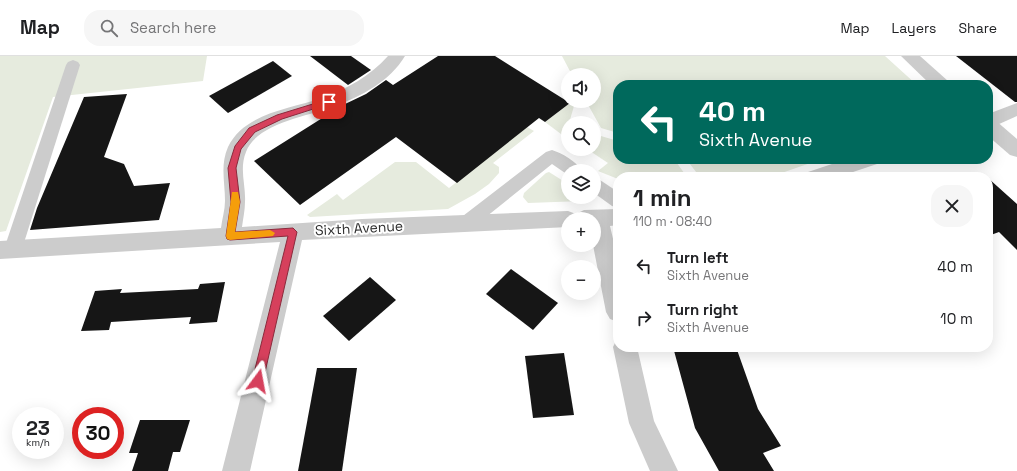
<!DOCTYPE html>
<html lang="en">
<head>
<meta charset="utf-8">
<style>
	body { margin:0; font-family:"Space Grotesk",sans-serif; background:#f6f6f6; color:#202124; height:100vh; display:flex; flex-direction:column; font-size:15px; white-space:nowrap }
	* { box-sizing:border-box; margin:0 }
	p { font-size:13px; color:#757577 }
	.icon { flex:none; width:22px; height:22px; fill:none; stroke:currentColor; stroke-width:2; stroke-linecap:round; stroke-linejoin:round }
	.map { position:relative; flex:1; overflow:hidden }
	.panel { position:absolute; left:613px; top:116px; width:380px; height:180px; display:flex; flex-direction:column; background:#fff; border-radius:16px; box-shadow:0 4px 16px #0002 }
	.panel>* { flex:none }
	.guide { position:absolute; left:613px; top:24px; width:380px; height:84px; border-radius:16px; box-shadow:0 4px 16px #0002; background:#00695c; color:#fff; overflow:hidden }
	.fabs { position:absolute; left:561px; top:12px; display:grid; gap:8px }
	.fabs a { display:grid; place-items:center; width:40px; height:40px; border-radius:50%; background:#fff; box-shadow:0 4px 16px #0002; font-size:20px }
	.speed { position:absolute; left:12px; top:351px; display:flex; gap:8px; font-size:20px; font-weight:700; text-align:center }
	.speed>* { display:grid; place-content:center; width:52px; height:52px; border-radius:50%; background:#fff; box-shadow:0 4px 16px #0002; line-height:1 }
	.speed small { font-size:10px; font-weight:400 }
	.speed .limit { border:6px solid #d22; background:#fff; color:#111 }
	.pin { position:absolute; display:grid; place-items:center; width:34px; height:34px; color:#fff; margin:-17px; border-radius:8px; box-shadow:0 2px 6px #0006 }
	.me { position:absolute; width:44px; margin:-22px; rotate:13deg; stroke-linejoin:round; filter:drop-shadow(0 0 3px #0008) }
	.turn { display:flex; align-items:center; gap:14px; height:84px; padding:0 20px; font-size:18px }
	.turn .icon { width:52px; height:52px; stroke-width:2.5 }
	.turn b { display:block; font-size:28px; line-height:34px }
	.round { display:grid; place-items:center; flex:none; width:42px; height:42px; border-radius:16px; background:#f6f6f6 }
	.headline { display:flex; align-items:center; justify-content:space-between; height:68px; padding:0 20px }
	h1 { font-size:24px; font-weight:600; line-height:30px }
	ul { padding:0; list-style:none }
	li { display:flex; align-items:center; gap:12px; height:52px; padding:0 20px }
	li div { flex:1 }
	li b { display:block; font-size:15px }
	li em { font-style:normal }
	header { display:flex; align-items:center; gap:24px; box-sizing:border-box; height:56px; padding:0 20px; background:#fff; border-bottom:1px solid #e0e0e0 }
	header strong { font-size:19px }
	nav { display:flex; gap:22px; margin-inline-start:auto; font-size:14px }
	.search { width:280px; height:36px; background:#f6f6f6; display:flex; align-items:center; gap:10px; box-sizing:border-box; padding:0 14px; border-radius:16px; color:#757577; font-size:15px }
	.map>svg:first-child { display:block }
</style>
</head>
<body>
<header>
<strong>Map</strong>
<div class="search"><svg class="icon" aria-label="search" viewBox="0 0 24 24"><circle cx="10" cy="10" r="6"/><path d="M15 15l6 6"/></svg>Search here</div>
<nav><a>Map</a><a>Layers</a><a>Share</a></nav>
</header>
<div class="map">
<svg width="1017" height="415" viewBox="0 0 1017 415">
	<rect width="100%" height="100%" fill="#fff"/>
	<!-- green -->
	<g fill="#e6ebde">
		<polygon points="0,0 207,0 203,25 53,41 6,175 0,176"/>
		<polygon points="562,0 885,0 917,29 618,29 618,77 601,72 586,45 594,45 594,19 572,19"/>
		<polygon points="570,47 574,50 565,81 545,66"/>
		<polygon points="527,71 534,75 493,107 499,111 499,117 489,128 475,138 448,153 310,161 307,159 337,138 343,144 395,106 416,106 449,132"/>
		<polygon points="594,78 618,85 618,103 674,103 687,121 618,121 618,123 598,115 608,107 587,93 594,93"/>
		<polygon points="686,103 822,103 770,121 700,121"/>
		<polygon points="549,116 568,128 568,141 585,141 586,143 583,145 528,147 523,141 524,137 546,117"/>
	</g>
	<!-- building -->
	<g fill="#161616">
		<polygon points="310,0 351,0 371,14 348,29"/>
		<polygon points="438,0 495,0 570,47 545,66 539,62 457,127 396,81 300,149 254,105 343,49 366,38 386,24 393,29"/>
		<polygon points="956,0 1017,0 1017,46 1015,46"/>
		<polygon points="273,5 292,20 228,57 209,40"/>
		<polygon points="127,38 104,101 124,108 134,130 170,127 159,164 30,174 37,152 84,41"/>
		<polygon points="988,122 1017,148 1017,194 999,176 988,180"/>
		<polygon points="511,213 558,247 533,274 486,238"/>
		<polygon points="370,221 396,244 349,285 323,260"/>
		<polygon points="225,226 217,266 189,268 191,261 111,266 109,274 81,275 95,235 122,233 120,237 198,233 200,228"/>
		<polygon points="673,291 736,291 758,353 781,390 763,397 774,415 719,415 695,372"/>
		<polygon points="564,297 574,359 533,362 525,300"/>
		<polygon points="317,312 357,312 342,415 298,415"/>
		<polygon points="140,364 190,364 180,396 173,396 168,415 132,415 138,397 129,397"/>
	</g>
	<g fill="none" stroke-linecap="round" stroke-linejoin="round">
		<!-- service -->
		<g fill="#ccc" fill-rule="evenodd">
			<polygon points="73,4 78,6 80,9 22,193 19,198 13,200 7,198 4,193 66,9 68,6"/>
			<path d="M552,94c10,3 25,12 30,21h-14v4l-16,-11 -81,65 -6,2 -6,-2 -3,-5 3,-5 87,-67z"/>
			<polygon points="594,123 600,124 618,136 618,152 612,150 594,137"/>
		</g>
		<!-- minor -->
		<g fill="#ccc" fill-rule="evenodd">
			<path d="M388,0h17c-15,25 -43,40 -70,50 -25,10 -79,17 -89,46 -7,17 0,33 -1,50 0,8 -2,17 -3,25l120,-8 206,-8 8,3 8,-4 34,-1v16l-8,1 8,34v62l-8,-3 -4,-7 -13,-67 1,-26h-26v8l-266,13 -52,231h-28l58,-229 -280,17v-18l221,-13c1,-9 4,-18 4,-27 0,-19 -5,-36 3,-54 16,-34 62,-38 94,-49 25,-9 48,-22 66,-42z"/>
			<polygon points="1017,47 1017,60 988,73 988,58"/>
			<polygon points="847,103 880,103 877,108 838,121 805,121 808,116"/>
			<polygon points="617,283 618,283 618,291 637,291 654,365 678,415 650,415 629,367 613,291"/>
		</g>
		<!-- tertiary -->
		<g fill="#ccc" fill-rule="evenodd">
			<polygon points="901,0 920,0 948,25 951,29 931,29"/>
			<polygon points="988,62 995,64 1017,83 1017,101 1010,99 988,80"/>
		</g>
	</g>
	<!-- route -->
	<polygon fill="#d6405c" stroke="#8b2a3c" points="329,43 333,46 332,47 282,63 255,76 241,93 236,112 240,146 235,176 293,172 297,176 263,325 261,329 258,330 254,329 252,325 288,180 230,184 227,183 226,180 231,146 228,112 235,90 249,72 277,59"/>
	<!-- slow -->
	<polygon fill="#f59e0b" points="232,136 238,136 240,146 235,176 270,174 275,177 273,180 230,184 227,183 226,180"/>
	<g text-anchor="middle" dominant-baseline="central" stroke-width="4" stroke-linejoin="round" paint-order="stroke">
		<!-- street labels -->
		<g font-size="14" fill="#2f2f2f" stroke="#fff">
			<text transform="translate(359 172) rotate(-3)">Sixth Avenue</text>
		</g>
	</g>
</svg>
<div class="fabs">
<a><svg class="icon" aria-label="sound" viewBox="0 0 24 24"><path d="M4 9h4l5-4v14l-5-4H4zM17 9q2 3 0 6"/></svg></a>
<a><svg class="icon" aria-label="search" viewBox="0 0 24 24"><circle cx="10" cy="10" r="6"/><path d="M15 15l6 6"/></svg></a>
<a><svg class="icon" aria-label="layers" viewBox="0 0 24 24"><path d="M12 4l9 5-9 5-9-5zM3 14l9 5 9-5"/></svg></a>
<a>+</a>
<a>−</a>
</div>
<div class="speed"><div>23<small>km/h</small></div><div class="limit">30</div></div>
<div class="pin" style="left:329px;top:46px;background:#d93025"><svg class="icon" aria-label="arrive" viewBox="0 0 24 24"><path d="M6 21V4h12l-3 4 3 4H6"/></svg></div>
<svg class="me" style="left:258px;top:325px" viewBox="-20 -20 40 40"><path d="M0-17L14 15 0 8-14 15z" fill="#d6405c" stroke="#fff" stroke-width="4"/></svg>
<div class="guide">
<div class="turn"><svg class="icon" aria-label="left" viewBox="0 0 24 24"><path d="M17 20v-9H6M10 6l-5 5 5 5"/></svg><div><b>40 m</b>Sixth Avenue</div></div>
</div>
<section class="panel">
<div class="headline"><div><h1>1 min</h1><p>110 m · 08:40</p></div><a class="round"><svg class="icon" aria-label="close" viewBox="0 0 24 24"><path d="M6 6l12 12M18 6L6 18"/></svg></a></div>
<ul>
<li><svg class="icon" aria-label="left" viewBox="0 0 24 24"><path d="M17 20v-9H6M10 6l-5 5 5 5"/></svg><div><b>Turn left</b><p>Sixth Avenue</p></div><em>40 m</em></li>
<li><svg class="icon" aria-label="right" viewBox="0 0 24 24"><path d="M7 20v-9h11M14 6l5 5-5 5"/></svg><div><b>Turn right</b><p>Sixth Avenue</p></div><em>10 m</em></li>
</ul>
</section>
</div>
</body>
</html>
